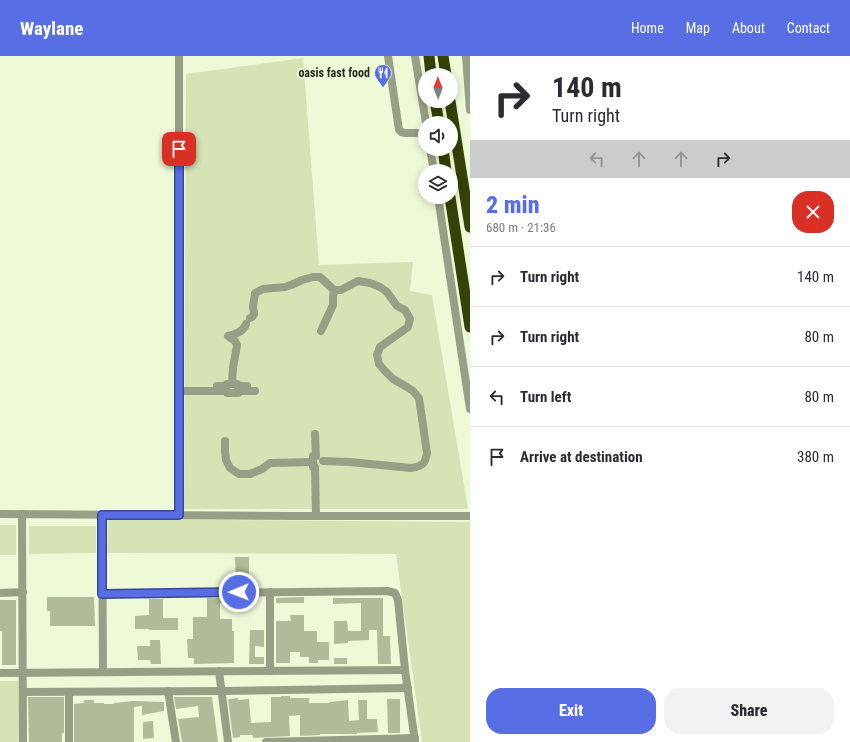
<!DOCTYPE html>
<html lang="en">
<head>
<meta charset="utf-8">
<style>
	body { margin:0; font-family:"Roboto Condensed",sans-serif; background:#f2f2f3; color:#2b2b33; height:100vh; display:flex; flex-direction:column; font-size:15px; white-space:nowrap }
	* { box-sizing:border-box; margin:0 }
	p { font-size:13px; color:#7c7c81 }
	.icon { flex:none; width:22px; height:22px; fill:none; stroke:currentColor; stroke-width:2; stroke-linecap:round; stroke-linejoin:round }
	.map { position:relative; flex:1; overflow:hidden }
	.side { display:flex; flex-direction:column; background:#fff; width:380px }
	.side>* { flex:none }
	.guide { background:#fff; color:#2b2b33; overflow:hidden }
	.needle { width:26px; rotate:359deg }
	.controls { position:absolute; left:418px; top:12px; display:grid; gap:8px }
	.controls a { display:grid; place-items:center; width:40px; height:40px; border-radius:50%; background:#fff; box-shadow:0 2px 10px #0003; font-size:20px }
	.pin { position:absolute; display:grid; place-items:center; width:34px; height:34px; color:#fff; margin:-17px; border-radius:8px; box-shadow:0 2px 6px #0006 }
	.me { position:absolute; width:44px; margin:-22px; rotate:269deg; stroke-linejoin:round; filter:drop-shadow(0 0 3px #0008) }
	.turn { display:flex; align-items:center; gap:14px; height:84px; padding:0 16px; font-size:18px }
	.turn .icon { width:52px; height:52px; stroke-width:2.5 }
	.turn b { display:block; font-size:28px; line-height:34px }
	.lanes { display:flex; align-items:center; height:38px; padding:0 16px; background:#0003; justify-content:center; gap:20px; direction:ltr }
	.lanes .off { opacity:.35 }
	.round { display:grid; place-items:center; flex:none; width:42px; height:42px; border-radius:16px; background:#f2f2f3 }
	.headline { display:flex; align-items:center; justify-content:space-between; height:68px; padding:0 16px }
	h1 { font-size:24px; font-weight:800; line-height:30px; color:#586ee4 }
	.button { display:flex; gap:8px; margin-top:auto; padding:8px 16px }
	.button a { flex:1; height:46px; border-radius:16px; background:#586ee4; color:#fff; font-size:16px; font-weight:800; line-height:46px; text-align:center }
	.button a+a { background:#f2f2f3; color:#2b2b33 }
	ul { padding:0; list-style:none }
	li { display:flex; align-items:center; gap:12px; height:60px; padding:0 16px; border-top:1px solid #e1e1e2 }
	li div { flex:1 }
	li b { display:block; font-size:15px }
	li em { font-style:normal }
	header { display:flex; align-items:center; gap:24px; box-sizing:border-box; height:56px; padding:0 20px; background:#586ee4; color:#fff }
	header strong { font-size:19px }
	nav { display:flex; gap:22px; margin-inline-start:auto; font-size:14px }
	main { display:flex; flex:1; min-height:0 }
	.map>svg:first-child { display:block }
</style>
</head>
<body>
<header>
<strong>Waylane</strong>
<nav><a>Home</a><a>Map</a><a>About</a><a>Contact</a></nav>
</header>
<main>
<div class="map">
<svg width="470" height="686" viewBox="0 0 470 686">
	<rect width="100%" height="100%" fill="#eef9d7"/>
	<!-- green -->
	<g fill="#d5e3b5">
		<polygon points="303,2 319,209 413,206 410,235 432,239 468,453 184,453 186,18"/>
		<polygon points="108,463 470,466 470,686 422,686 396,498 107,497"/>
		<rect x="0" y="469" width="16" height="30"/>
		<polygon points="29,470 96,470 96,497 29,498"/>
		<polygon points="0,625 19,625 20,686 0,686"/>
	</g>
	<!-- building -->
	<g fill="#b1bb9a">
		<polygon points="235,501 249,501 249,519 247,519 247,524 236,524"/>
		<polygon points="47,541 94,541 95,570 50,570 50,555 47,555"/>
		<polygon points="304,541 304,547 276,547 276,542"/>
		<polygon points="207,542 236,542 237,547 220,547 220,563 232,563 232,575 234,575 234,607 194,608 194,602 188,602 187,583 193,583 193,561 207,561"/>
		<polygon points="333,542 383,542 383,580 390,580 391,608 378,608 377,574 369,574 369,584 348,585 348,587 334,588 334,565 347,565 348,575 361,575 361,547 333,548"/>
		<polygon points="149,543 163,543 163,562 178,562 178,574 149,574 149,573 135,573 135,560 149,559"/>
		<polygon points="0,544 16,544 16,609 2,609 2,575 0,575"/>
		<polygon points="290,559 304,559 304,575 317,575 317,586 329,586 329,604 318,604 318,607 309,607 309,601 300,601 300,596 290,596 290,607 276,607 276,565 291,565"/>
		<polygon points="250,574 264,574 264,591 255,590 255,601 264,601 264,608 249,608"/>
		<polygon points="150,584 160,584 161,608 151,608 150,604 138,604 137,590 150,590"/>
		<rect x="334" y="602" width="13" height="6"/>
		<polygon points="281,640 290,640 290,642 309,642 309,647 329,647 329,646 348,644 349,665 359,664 358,644 367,644 367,663 377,663 378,676 357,677 357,678 320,678 320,679 300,680 300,659 289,660 290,680 253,682 253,679 240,679 240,681 233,682 228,643 238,642 238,644 249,643 251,667 271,666 271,641 281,641"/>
		<polygon points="28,641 64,641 64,677 62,677 62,686 29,686"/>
		<polygon points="174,641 212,641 218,686 182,686 178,663 199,661 198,650 176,653"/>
		<polygon points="387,643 400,643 400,677 388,677"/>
		<polygon points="84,644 94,644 94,647 104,647 104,648 114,648 114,647 133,645 164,646 164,655 142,659 142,650 134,651 134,686 74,686 74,648 84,647"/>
		<polygon points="153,665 154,682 143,683 143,666"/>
	</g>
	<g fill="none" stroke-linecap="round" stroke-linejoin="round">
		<!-- minor -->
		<g stroke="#979f87" stroke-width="8">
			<polyline points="179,0 179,459"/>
			<polyline points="388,0 399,74 401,76 405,77 425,77"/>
			<polyline points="415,0 426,67"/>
			<polyline points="466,0 470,54"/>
			<polyline points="430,93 434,115"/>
			<polyline points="438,141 470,353"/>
			<polyline points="250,262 252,261 254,258 253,251 255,237 263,233 285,231 291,229 302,224 313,221 320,221 334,234"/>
			<path d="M321,275l12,-26v-8l1,-7h7l17,-9 12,2 10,4 7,5 10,14 8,4 5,9 -2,8 -28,20 -3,8 2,9 6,7 8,8 14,8 6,4 6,7 8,55c-2,11 -4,13 -16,15l-61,-6 -27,-1"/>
			<path d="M232,328l1,-16 4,-23 -2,-4 -7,-5c8,-2 15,-4 18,-12"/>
			<polyline points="217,330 227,330 227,328 237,328 237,330 247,330"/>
			<polyline points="180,335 226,335 227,337 238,337 237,335 255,335"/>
			<polyline points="315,378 316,400 313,400 313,411 315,411 316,460"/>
			<polyline points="225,385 225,396 226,404 230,412 239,418 250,418 262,413 270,407 313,406"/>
			<polyline points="0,458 293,460 470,460"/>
			<polyline points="22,458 23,686"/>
			<polyline points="102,459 103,616"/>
			<polyline points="270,536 270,615"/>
			<polyline points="0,537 23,536"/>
			<polyline points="102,538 387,535 395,537 398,544 405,614 415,686"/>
			<polyline points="219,615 228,686"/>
			<polyline points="0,617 405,614"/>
			<polyline points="168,635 176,686"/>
			<polyline points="23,636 221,635 408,632"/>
			<polyline points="69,636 69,686"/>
			<polyline points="266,686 415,682"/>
		</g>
		<!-- highway -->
		<g stroke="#344107" stroke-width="11">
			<polyline points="429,0 431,19"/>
			<polyline points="443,0 446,19"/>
			<polyline points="435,45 439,67"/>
			<polyline points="450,45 470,171"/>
			<polyline points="443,93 446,115"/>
			<polyline points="450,141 470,271"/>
		</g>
	</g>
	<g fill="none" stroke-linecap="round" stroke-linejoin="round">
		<defs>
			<polyline id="route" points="179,93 179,459 102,459 102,538 239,536"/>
		</defs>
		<!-- route casing -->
		<use href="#route" stroke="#394894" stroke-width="10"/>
		<!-- route -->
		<use href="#route" stroke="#586ee4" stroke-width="7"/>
	</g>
	<!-- icons -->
	<defs>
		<symbol id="restaurant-pin" viewBox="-11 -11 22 30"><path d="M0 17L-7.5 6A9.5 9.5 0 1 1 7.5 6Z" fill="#586ee4" stroke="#eef9d7"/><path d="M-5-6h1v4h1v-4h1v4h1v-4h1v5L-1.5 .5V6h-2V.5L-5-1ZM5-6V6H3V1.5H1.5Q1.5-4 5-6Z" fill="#fff"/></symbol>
	</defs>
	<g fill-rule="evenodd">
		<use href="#restaurant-pin" x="373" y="7" width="20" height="27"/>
	</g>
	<g text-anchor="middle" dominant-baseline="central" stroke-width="4" stroke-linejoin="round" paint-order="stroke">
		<!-- poi labels -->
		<g font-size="12" font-weight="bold" fill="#272b1e" stroke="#eef9d7" text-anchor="end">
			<text x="370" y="17">oasis fast food</text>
		</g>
	</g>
</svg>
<div class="controls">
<a><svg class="needle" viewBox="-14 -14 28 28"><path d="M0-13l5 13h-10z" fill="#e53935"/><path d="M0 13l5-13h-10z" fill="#7c7c81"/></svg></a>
<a><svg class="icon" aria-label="sound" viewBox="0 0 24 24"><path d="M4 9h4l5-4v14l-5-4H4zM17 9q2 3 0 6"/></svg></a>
<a><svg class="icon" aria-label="layers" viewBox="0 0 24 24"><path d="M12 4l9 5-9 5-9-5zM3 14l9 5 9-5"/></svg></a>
</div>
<div class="pin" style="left:179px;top:93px;background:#d93025"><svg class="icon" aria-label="arrive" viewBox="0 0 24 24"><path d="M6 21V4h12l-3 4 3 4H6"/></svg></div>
<svg class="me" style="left:239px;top:536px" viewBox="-20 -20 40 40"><circle r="17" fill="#586ee4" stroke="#fff" stroke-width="3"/><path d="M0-11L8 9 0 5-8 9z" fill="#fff"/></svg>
</div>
<section class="side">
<div class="guide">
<div class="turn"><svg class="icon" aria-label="right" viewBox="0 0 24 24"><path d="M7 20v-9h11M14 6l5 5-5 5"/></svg><div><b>140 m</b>Turn right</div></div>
<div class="lanes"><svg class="icon off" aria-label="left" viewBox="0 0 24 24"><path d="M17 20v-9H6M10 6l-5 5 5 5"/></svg><svg class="icon off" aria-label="ahead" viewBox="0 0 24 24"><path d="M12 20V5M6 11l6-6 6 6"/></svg><svg class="icon off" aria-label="ahead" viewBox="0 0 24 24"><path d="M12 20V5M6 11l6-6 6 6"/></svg><svg class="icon" aria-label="right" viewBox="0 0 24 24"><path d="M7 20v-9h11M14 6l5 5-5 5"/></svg></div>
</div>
<div class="headline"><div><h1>2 min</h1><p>680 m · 21:36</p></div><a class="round" style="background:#d93025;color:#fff"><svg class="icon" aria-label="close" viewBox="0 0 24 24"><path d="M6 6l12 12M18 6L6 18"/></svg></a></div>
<ul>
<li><svg class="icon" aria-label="right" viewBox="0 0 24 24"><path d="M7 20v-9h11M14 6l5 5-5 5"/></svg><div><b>Turn right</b></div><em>140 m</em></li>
<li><svg class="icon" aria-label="right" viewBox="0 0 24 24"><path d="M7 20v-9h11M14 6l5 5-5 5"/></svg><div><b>Turn right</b></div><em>80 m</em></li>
<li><svg class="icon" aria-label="left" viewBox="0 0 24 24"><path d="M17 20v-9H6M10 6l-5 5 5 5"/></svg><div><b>Turn left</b></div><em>80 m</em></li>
<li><svg class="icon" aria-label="arrive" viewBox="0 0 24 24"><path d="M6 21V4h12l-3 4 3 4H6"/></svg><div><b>Arrive at destination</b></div><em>380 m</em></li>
</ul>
<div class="button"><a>Exit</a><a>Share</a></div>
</section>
</main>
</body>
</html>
